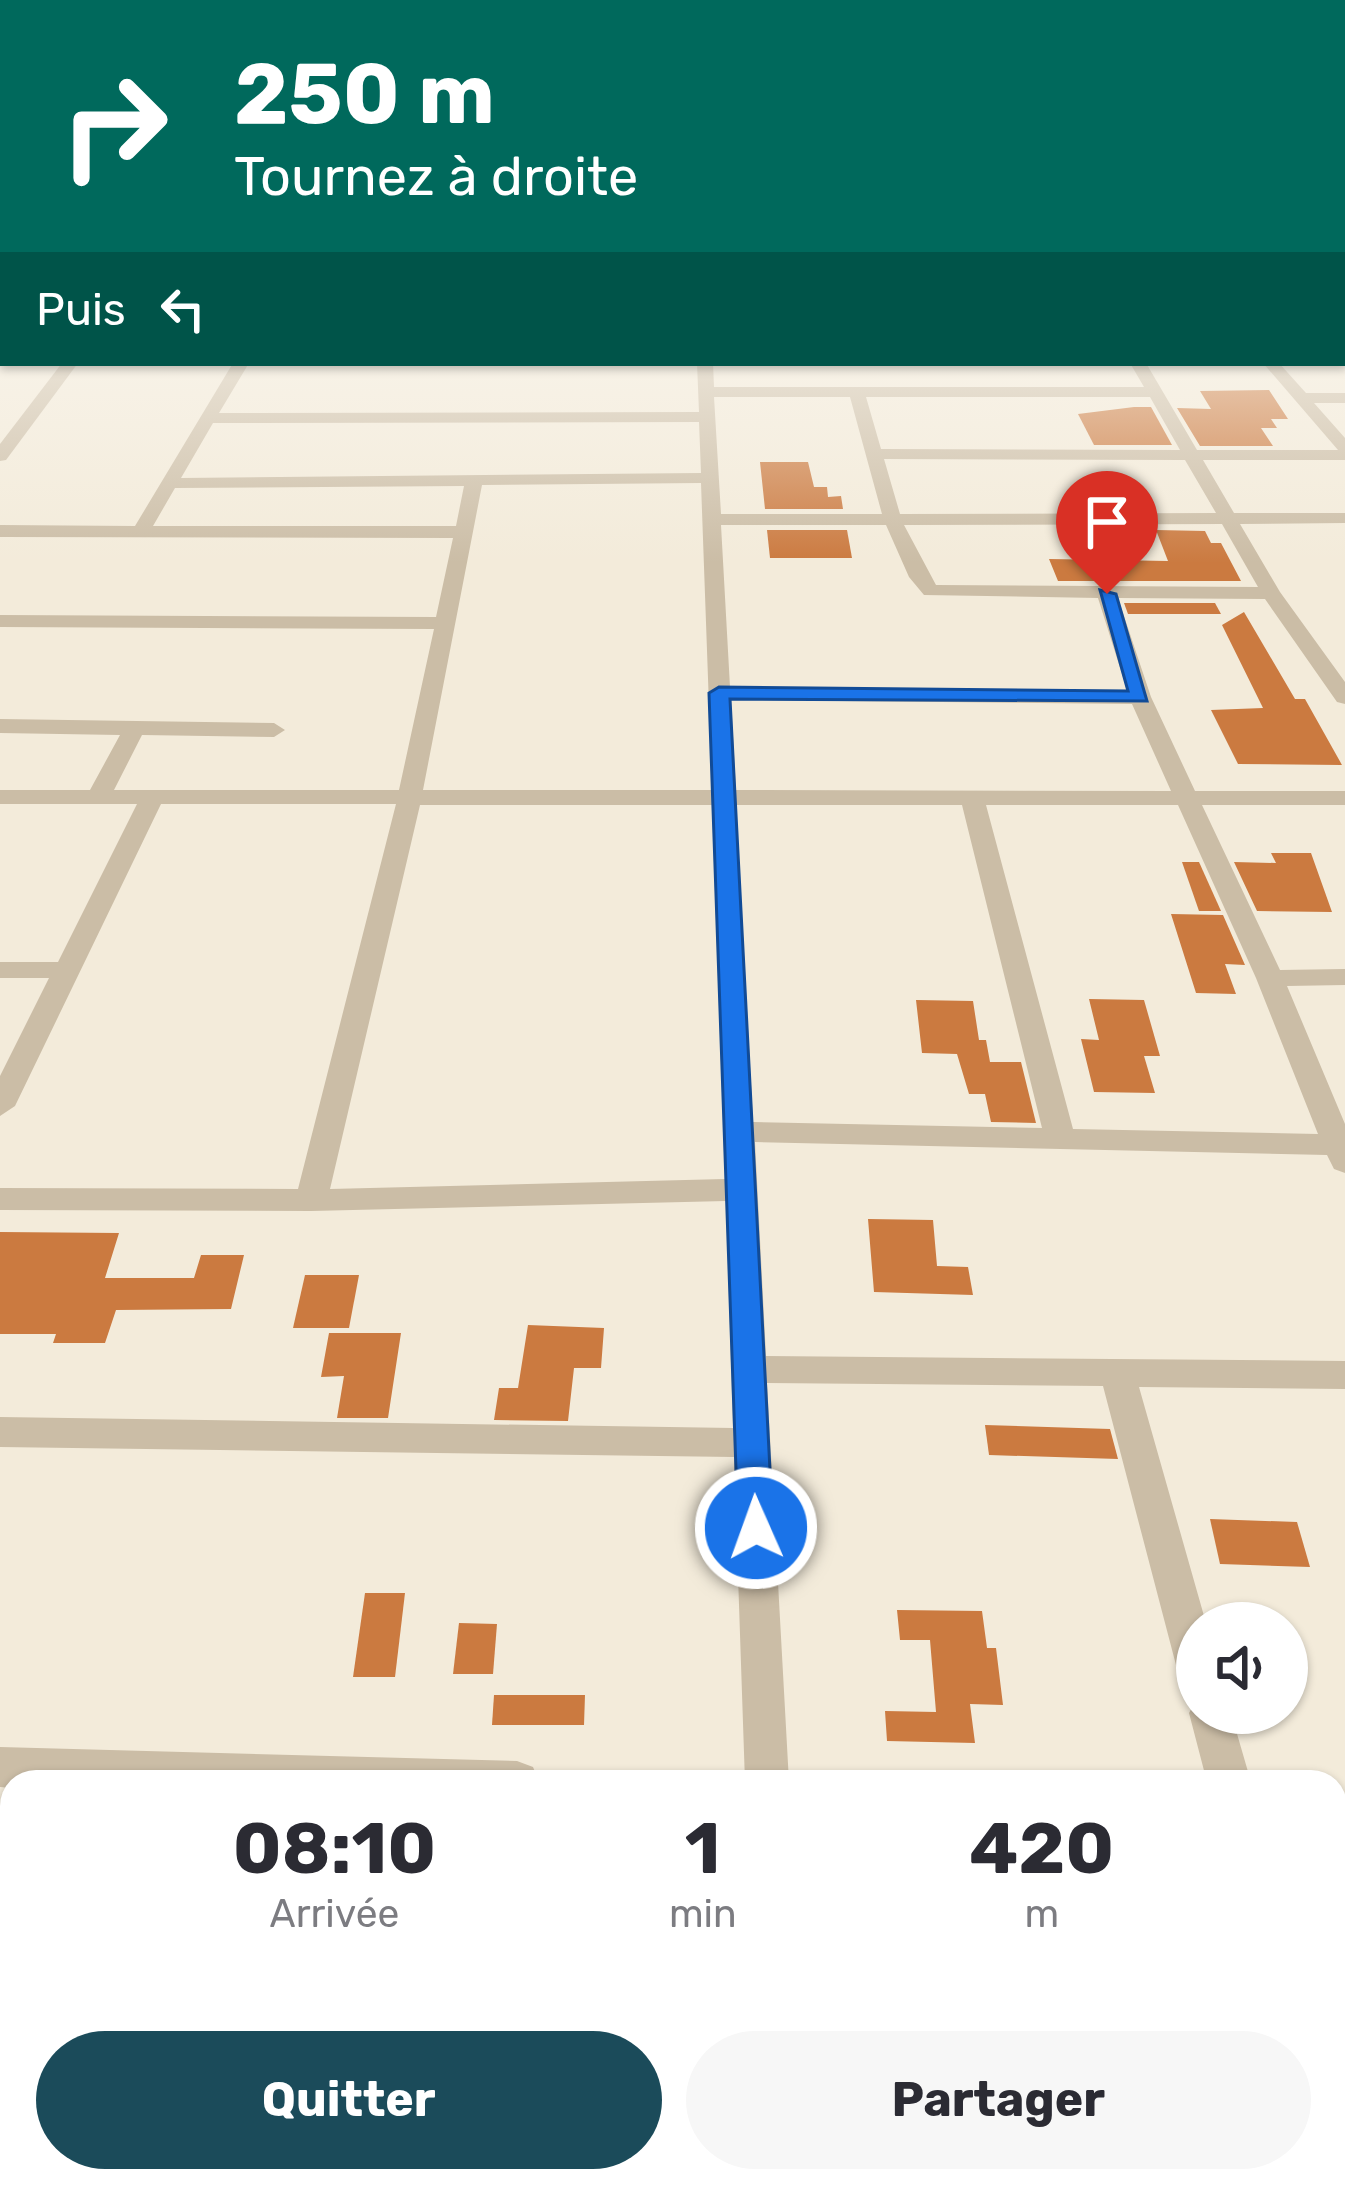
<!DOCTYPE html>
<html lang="fr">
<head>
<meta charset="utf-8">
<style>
	body { margin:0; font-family:Rubik,sans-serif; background:#f7f7f7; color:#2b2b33; height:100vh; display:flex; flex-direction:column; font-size:45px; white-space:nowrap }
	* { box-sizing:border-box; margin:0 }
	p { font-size:39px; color:#7c7c81 }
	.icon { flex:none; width:66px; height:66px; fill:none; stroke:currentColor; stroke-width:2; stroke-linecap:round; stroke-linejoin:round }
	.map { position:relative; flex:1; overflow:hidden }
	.sheet { position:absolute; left:0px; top:1770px; width:1347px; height:423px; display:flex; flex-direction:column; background:#fff; border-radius:36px 36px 0 0; box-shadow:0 3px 9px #0004 }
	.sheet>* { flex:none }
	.top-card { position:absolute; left:0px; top:0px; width:1347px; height:366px; box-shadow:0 3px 9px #0004; background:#00695c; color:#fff; overflow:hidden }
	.tools { position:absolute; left:1176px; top:1602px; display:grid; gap:24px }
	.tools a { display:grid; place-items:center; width:132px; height:132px; border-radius:50%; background:#fff; box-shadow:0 3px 9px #0004; font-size:60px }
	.pin { position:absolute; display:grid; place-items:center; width:102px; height:102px; color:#fff; margin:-123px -51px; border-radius:50% 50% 50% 0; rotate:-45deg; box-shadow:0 0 12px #0007 }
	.pin .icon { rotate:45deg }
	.me { position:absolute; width:132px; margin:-66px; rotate:358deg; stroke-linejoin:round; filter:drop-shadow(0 0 9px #0008) }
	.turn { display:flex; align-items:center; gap:42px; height:252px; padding:0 36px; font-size:54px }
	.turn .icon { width:156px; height:156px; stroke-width:2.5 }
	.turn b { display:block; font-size:84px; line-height:102px }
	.then { display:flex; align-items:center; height:114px; padding:0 36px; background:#0003; gap:24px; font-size:45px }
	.eta { display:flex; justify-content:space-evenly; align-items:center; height:204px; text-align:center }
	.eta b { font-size:72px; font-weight:700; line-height:84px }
	.cta { display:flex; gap:24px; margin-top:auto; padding:24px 36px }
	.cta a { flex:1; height:138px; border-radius:72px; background:#1b4b5a; color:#fff; font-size:48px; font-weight:700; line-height:138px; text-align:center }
	.cta a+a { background:#f7f7f7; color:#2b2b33 }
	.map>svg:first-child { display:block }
</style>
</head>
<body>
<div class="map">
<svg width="1345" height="2192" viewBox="0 0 1345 2192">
	<rect width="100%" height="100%" fill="#f3ebda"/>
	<!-- building -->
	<g fill="#cb7a40">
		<polygon points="1269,390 1288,419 1271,419 1277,428 1261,428 1273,446 1200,446 1177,408 1211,409 1200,391"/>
		<polygon points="1134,407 1151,407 1172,445 1094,445 1078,414"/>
		<polygon points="760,462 808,462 814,487 827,487 828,497 841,496 843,509 765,509"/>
		<polygon points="767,530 847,530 852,558 770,558"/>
		<polygon points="1156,530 1205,531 1211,543 1221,543 1241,581 1058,581 1049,559 1168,561"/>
		<polygon points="1124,603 1215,603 1221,614 1128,614"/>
		<polygon points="1244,612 1295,699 1305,699 1342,765 1238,764 1211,710 1263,708 1222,625"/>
		<polygon points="1271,853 1311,853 1332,912 1257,911 1234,862 1276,863"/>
		<polygon points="1182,862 1199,862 1221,911 1199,911"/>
		<polygon points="1171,914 1223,915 1245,965 1225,964 1236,994 1196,993"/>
		<polygon points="1089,999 1144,1000 1160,1056 1144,1056 1155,1093 1094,1092 1081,1039 1099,1040"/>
		<polygon points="916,1000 973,1001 979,1040 986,1040 990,1062 1021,1062 1036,1123 991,1122 985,1094 969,1094 957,1054 922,1053"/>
		<polygon points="868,1219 933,1220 937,1266 968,1267 973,1295 874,1292"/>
		<polygon points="0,1232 119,1233 105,1278 194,1278 201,1255 244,1255 231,1309 116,1310 105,1343 53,1343 56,1334 0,1334"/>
		<polygon points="305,1275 359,1275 349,1328 293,1328"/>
		<polygon points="528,1325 604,1328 601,1368 574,1368 568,1421 494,1420 499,1388 518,1388"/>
		<polygon points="329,1333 401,1333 388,1418 337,1418 344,1376 321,1377"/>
		<polygon points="985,1425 1110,1429 1118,1459 989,1455"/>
		<polygon points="1210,1519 1297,1522 1310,1567 1220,1564"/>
		<polygon points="365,1593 405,1593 395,1677 353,1677"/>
		<polygon points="897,1610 982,1611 987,1648 996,1648 1003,1705 970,1704 975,1743 887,1741 885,1711 936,1712 930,1640 900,1640"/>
		<polygon points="459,1623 497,1624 493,1674 453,1674"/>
		<polygon points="494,1695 585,1695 584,1725 492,1725"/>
	</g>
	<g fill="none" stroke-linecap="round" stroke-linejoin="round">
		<!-- minor -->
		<g fill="#cbbda6" fill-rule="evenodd">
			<rect x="1344" y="262" width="1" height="8"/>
			<polygon points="3,271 3,280 0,281 0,272"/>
			<rect x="0" y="301" width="3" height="8"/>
			<rect x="1344" y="317" width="1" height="9"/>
			<rect x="1344" y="342" width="1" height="8"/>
			<rect x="0" y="350" width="3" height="8"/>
			<polygon points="62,363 78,363 6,460 0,461 0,444"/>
			<path d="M233,363h16l-30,50 480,-1 -2,-49h16l1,24h430l-14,-24h16l51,87h141l-75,-87h16l27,30h39v10h-31l31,35v22h-142l31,53h111v10l-105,1 40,68 65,90v22l-8,-2 -72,-103 -147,-1 33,99 44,94h150v14h-143l78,165 65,-1v16l-58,1 58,138v49l-11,-4 -7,-14 -572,-13 11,214 579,5v28l-206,-2 67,236h-9v60l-15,-5 -6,-13 -73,-279 -336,-3 22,399h-44l-11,-325 -734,-10v-30l733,11 -7,-227 -415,10 -311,-1v-22l298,1 98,-385h-235l-146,302 -15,10v-40l49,-98h-49v-16h58l79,-158h-137v-14h90l30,-55 -120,-2v-14l274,4 11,7 -11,7 -132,-2 -28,55h285l35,-161 -434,-2v-12l436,2 17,-79 -453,-1v-12l135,1zM714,397h136l32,117h-161zM866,397h284l30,53 -299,-1zM699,422l2,51 -520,5 32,-55zM884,459l301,1 31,53 -316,1zM701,483l11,307h-289l59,-305zM464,486l-8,40h-303l22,-38zM1222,524l36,63 -322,-2 -32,-60zM721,525h165l23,52 15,18 174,3 29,92 -397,-3zM731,700l401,4 39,87 -435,-1zM420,805h292l13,374 -395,10zM736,805h226l80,323 -289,-6zM986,805h192l78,173 62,156 -245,-5z"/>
			<polygon points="1197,1699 1197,1713 1231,1713 1251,1782 1207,1782 1189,1713"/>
			<polygon points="0,1747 517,1761 533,1767 539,1782 12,1782 12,1788 0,1787"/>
			<rect x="1335" y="1942" width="10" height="48"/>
			<polygon points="1335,2157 1345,2161 1345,2192 1306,2192 1304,2181 1335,2181"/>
			<polygon points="758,2181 810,2181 811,2192 759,2192"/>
		</g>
	</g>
	<!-- sky -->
	<linearGradient id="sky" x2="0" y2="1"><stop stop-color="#7baed2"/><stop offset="0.45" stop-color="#faf6ee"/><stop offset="1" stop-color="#faf6ee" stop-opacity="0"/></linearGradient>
	<rect width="1345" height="563" fill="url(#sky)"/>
	<!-- route -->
	<polygon fill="#1a73e8" stroke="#114b97" stroke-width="3" points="1100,590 1116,594 1147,701 730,699 773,1528 768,1539 756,1543 743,1539 738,1528 709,693 719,687 1128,691"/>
</svg>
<div class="tools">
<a><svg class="icon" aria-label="sound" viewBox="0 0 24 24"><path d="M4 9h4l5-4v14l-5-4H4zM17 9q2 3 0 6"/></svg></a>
</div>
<div class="pin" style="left:1107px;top:594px;background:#d93025"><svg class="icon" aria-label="arrive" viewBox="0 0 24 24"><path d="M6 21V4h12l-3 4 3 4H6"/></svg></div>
<svg class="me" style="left:756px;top:1528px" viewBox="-20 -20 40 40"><circle r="17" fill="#1a73e8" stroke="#fff" stroke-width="3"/><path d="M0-11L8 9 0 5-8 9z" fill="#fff"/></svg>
<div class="top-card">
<div class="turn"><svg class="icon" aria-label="right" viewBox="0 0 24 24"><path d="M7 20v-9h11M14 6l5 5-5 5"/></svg><div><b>250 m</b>Tournez à droite</div></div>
<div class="then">Puis<svg class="icon" aria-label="left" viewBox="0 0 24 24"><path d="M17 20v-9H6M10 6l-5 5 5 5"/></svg></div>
</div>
<section class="sheet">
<div class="eta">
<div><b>08:10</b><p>Arrivée</p></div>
<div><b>1</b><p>min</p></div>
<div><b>420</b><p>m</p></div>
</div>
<div class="cta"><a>Quitter</a><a>Partager</a></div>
</section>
</div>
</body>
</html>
